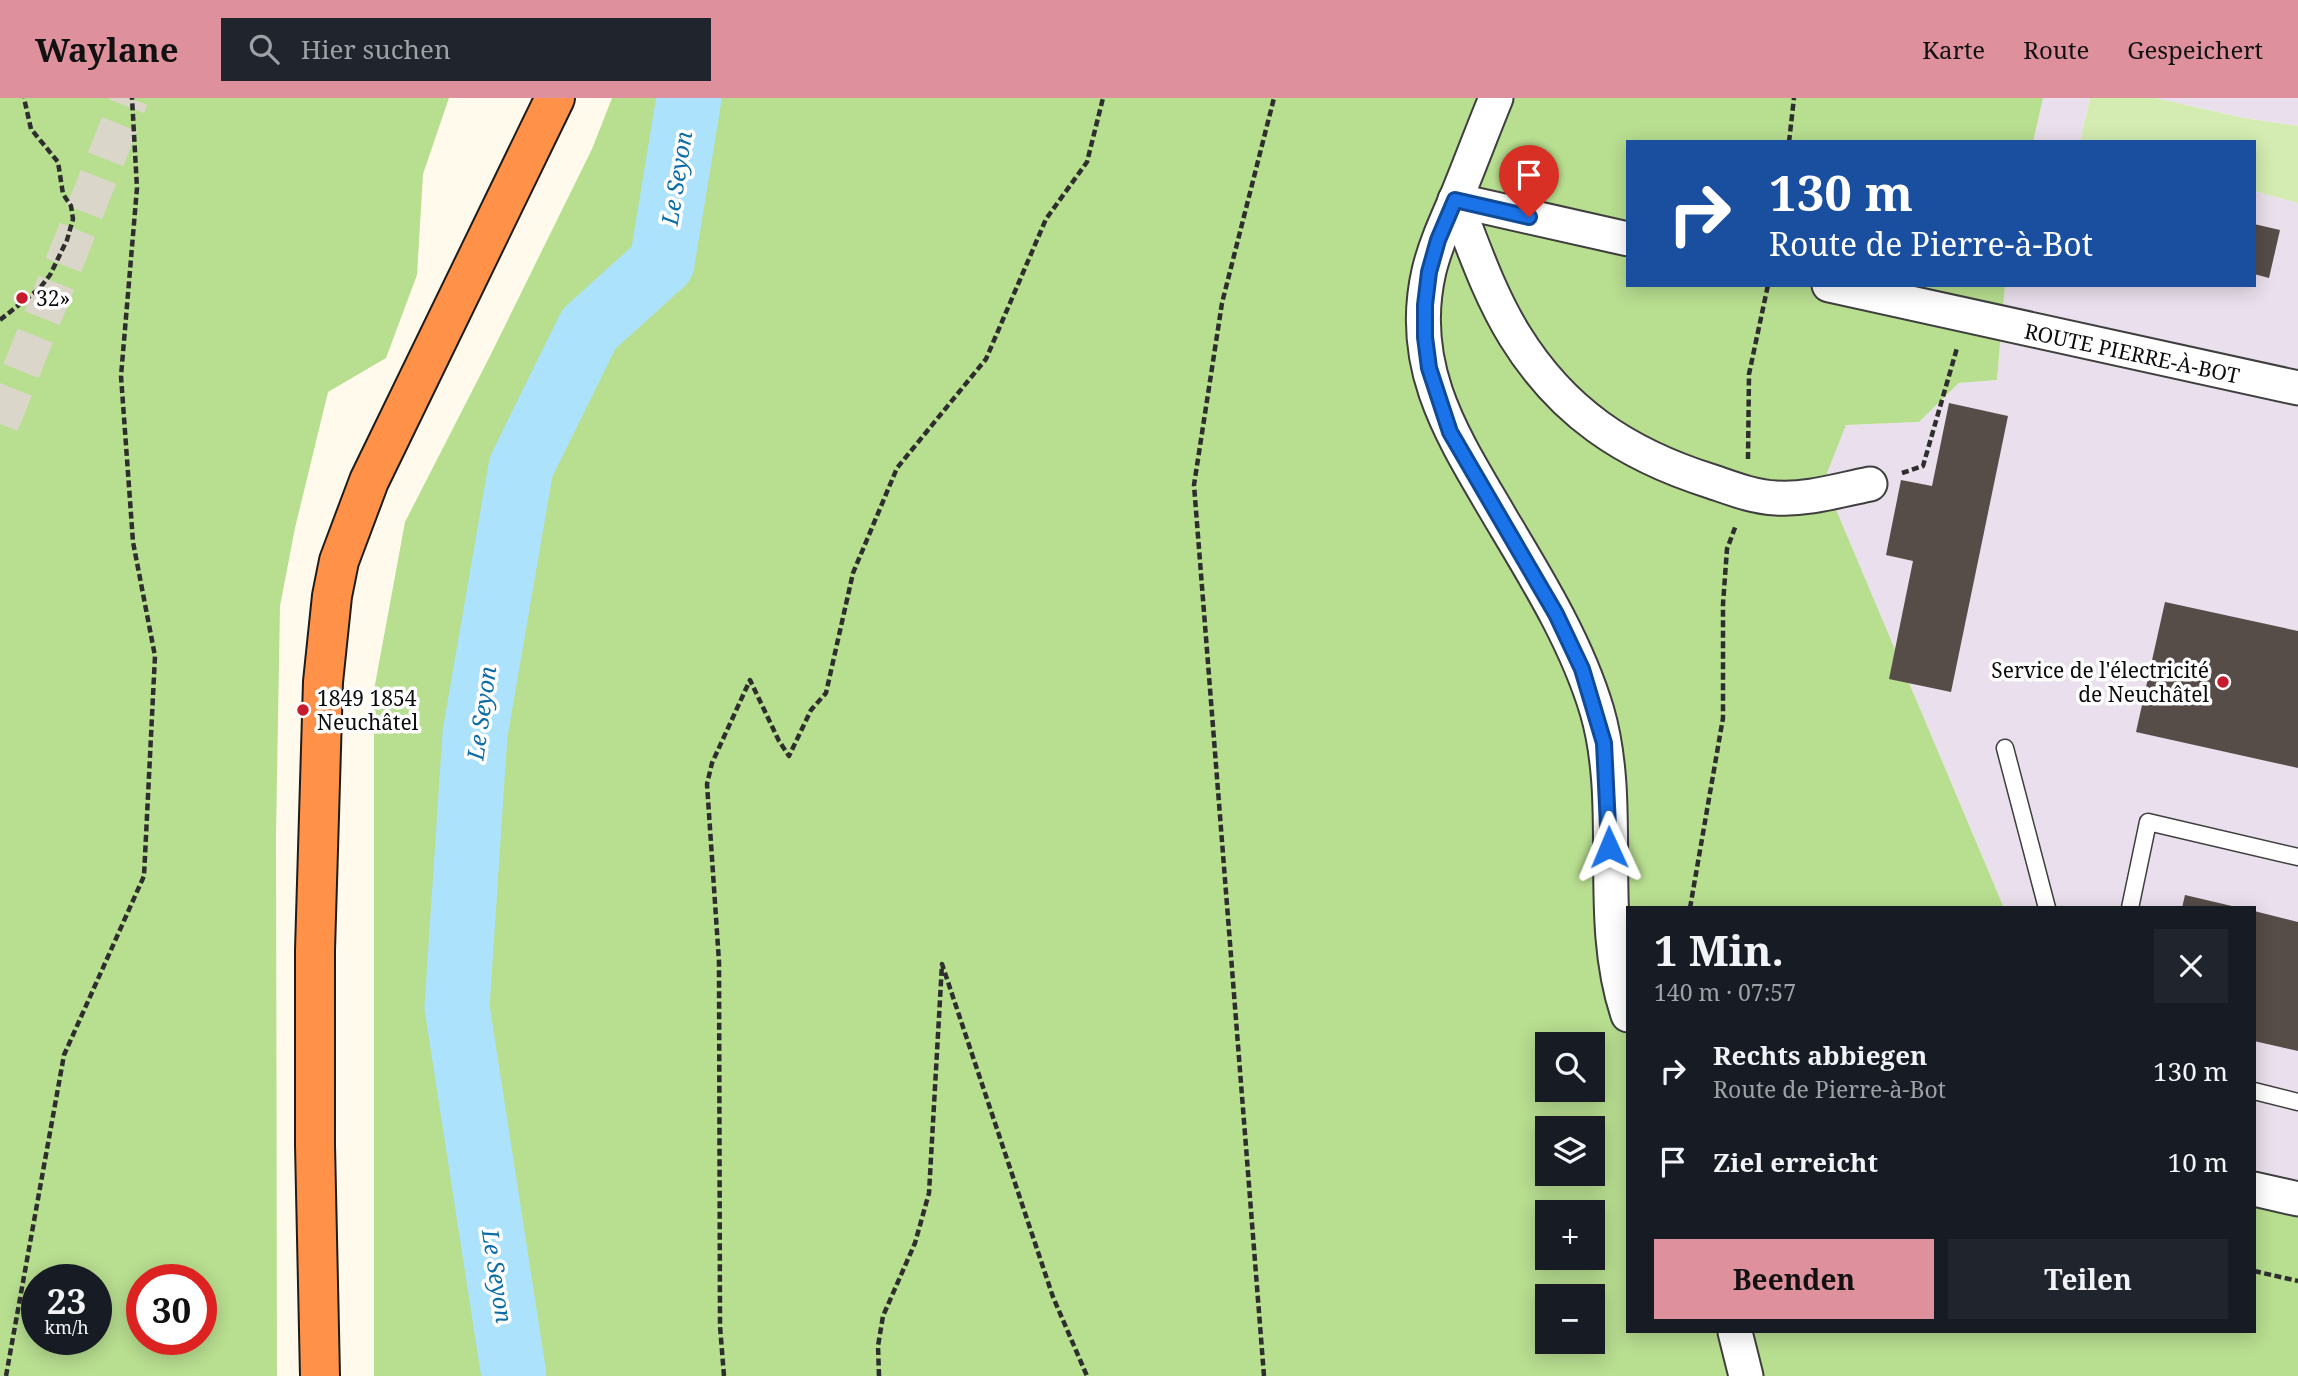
<!DOCTYPE html>
<html lang="de">
<head>
<meta charset="utf-8">
<style>
	body { margin:0; font-family:"Noto Serif",serif; background:#20242c; color:#f1f3f6; height:100vh; display:flex; flex-direction:column; font-size:26px; white-space:nowrap }
	* { box-sizing:border-box; margin:0 }
	p { font-size:23px; color:#9ea1a6 }
	.icon { flex:none; width:38px; height:38px; fill:none; stroke:currentColor; stroke-width:2; stroke-linecap:round; stroke-linejoin:round }
	.map { position:relative; flex:1; overflow:hidden }
	.side { position:absolute; left:1626px; top:808px; width:630px; height:427px; display:flex; flex-direction:column; background:#171b24; border-radius:0px; box-shadow:0 4px 18px #0003 }
	.side>* { flex:none }
	.banner { position:absolute; left:1626px; top:42px; width:630px; height:147px; border-radius:0px; box-shadow:0 4px 18px #0003; background:#1a4fa0; color:#fff; overflow:hidden }
	.tools { position:absolute; left:1535px; top:934px; display:grid; gap:14px }
	.tools a { display:grid; place-items:center; width:70px; height:70px; border-radius:0px; background:#171b24; box-shadow:0 4px 18px #0003; font-size:35px }
	.speed { position:absolute; left:21px; top:1166px; display:flex; gap:14px; font-size:35px; font-weight:700; text-align:center }
	.speed>* { display:grid; place-content:center; width:91px; height:91px; border-radius:50%; background:#171b24; box-shadow:0 4px 18px #0003; line-height:1 }
	.speed small { font-size:18px; font-weight:400 }
	.speed .limit { border:10px solid #d22; background:#fff; color:#111 }
	.pin { position:absolute; display:grid; place-items:center; width:60px; height:60px; color:#fff; margin:-72px -30px; border-radius:50% 50% 50% 0; rotate:-45deg; box-shadow:0 0 7px #0007 }
	.pin .icon { rotate:45deg }
	.me { position:absolute; width:77px; margin:-38px; rotate:359deg; stroke-linejoin:round; filter:drop-shadow(0 0 5px #0008) }
	.turn { display:flex; align-items:center; gap:24px; height:147px; padding:0 28px; font-size:32px }
	.turn .icon { width:91px; height:91px; stroke-width:2.5 }
	.turn b { display:block; font-size:49px; line-height:60px }
	.round { display:grid; place-items:center; flex:none; width:74px; height:74px; border-radius:0px; background:#20242c }
	.overview { display:flex; align-items:center; justify-content:space-between; height:119px; padding:0 28px }
	h1 { font-size:42px; font-weight:700; line-height:52px }
	.primary-button { display:flex; gap:14px; margin-top:auto; padding:14px 28px }
	.primary-button a { flex:1; height:80px; border-radius:0px; background:#de919c; color:#111; font-size:28px; font-weight:700; line-height:80px; text-align:center }
	.primary-button a+a { background:#20242c; color:#f1f3f6 }
	ul { padding:0; list-style:none }
	li { display:flex; align-items:center; gap:21px; height:91px; padding:0 28px }
	li div { flex:1 }
	li b { display:block; font-size:26px }
	li em { font-style:normal }
	header { display:flex; align-items:center; gap:42px; box-sizing:border-box; height:98px; padding:0 35px; background:#de919c; color:#111 }
	header strong { font-size:33px }
	nav { display:flex; gap:38px; margin-inline-start:auto; font-size:24px }
	.search { width:490px; height:63px; background:#20242c; display:flex; align-items:center; gap:18px; box-sizing:border-box; padding:0 24px; border-radius:0px; color:#9ea1a6; font-size:26px }
	.map>svg:first-child { display:block }
</style>
</head>
<body>
<header>
<strong>Waylane</strong>
<div class="search"><svg class="icon" aria-label="search" viewBox="0 0 24 24"><circle cx="10" cy="10" r="6"/><path d="M15 15l6 6"/></svg>Hier suchen</div>
<nav><a>Karte</a><a>Route</a><a>Gespeichert</a></nav>
</header>
<div class="map">
<svg width="2298" height="1278" viewBox="0 0 2298 1278">
	<rect width="100%" height="100%" fill="#fffaeb"/>
	<!-- industrial -->
	<g fill="#eadfec">
		<polygon points="2043,0 2090,0 2080,44 2033,44"/>
		<polygon points="2155,0 2298,0 2298,28 2244,20"/>
		<polygon points="2254,93 2298,105 2298,1118 2254,1109 2254,810 2004,810 1824,383 1846,327 1919,324 1959,285 1997,282 2005,187 2254,187"/>
	</g>
	<!-- green -->
	<polygon fill="#d4ecb2" points="2090,0 2155,0 2244,20 2298,28 2298,105 2254,93 2254,44 2080,44"/>
	<!-- forest -->
	<g fill="#b8de90" fill-rule="evenodd">
		<path d="M0,0h449l-26,76 -6,101 -31,83 -58,34 -33,136 -15,78 -4,229 1,541h-277zM37,1181h59v60h-59zM142,1181h59v60h-59z"/>
		<path d="M612,0h1431l-10,44h-405v143h377l-8,95 -38,3 -40,39 -73,3 -22,56 180,427h-376v424h626v-125l44,9v160h-1924v-686l31,-168 85,-166 102,-207zM1547,947h45v45h-45zM1547,1031h45v45h-45zM1547,1115h45v45h-45zM1547,1199h45v45h-45z"/>
	</g>
	<g fill="none" stroke-linecap="round" stroke-linejoin="round">
		<!-- river -->
		<polyline stroke="#ace2fb" stroke-width="65" points="514,1278 457,909 475,636 521,369 589,231 662,165 689,0"/>
	</g>
	<!-- building -->
	<g fill="#564c48">
		<polygon points="2254,126 2280,132 2269,180 2254,176"/>
		<polygon points="1949,305 2008,318 1951,594 1889,581 1913,463 1886,457 1901,382 1932,388"/>
		<polygon points="2165,504 2298,533 2298,670 2136,634"/>
		<polygon points="2185,797 2236,809 2236,810 2182,810"/>
		<polygon points="2254,813 2298,824 2298,953 2254,943"/>
	</g>
	<g fill="none" stroke-linecap="round" stroke-linejoin="round">
		<!-- motorway-tunnel -->
		<polyline stroke="#dbd6ca" stroke-width="38" stroke-dasharray="38 19" stroke-linecap="butt" points="0,326 130,0"/>
		<defs>
			<g id="service">
				<polyline points="2005,650 2047,810"/>
				<polyline points="2130,810 2148,724 2298,759"/>
				<polyline points="2254,993 2298,1004"/>
			</g>
			<g id="minor">
				<path d="M1496,0c-14,34 -27,69 -41,103 -10,23 -20,45 -26,70 -23,99 27,170 74,251 36,60 74,122 94,189 28,96 -2,207 31,304"/>
				<path d="M1455,102c18,46 34,94 60,136 47,76 110,118 195,145 21,7 43,16 66,17 32,2 63,-8 94,-14"/>
				<polyline points="1455,102 1628,141"/>
				<polyline points="1829,187 2298,290"/>
				<polyline points="2254,1091 2298,1101"/>
				<polyline points="1735,1234 1746,1278"/>
			</g>
			<polyline id="motorway" points="320,1278 315,1047 315,852 323,584 332,498 339,463 369,383 555,0"/>
		</defs>
		<!-- service casing -->
		<use href="#service" stroke="#3f3f3f" stroke-width="19"/>
		<!-- minor casing -->
		<use href="#minor" stroke="#3f3f3f" stroke-width="37"/>
		<!-- motorway casing -->
		<use href="#motorway" stroke="#1d1d1d" stroke-width="42"/>
		<!-- path -->
		<g stroke="#2e2e2e" stroke-width="4.5" stroke-dasharray="7 3.5" stroke-linecap="butt">
			<polyline points="1789,44 1794,0"/>
			<polyline points="0,222 40,190 50,177 67,142 73,121 71,108 63,96 58,64 31,31 24,0"/>
			<polyline points="1748,361 1749,276 1768,187"/>
			<polyline points="1902,375 1923,368 1957,250"/>
			<polyline points="1690,810 1723,620 1723,506 1727,451 1736,427"/>
			<polyline points="2254,1173 2298,1183"/>
			<polyline points="6,1278 64,957 144,778 155,558 133,444 121,278 137,90 132,0"/>
			<polyline points="724,1278 720,1228 719,864 707,686 712,665 750,582 779,643 789,658 811,612 826,595 853,475 897,370 986,261 1046,121 1087,64 1103,0"/>
			<polyline points="879,1278 878,1248 883,1218 915,1145 929,1095 942,866 1053,1199 1087,1278"/>
			<polyline points="1264,1278 1194,387 1222,205 1274,0"/>
		</g>
		<!-- service -->
		<use href="#service" stroke="#fff" stroke-width="16"/>
		<!-- minor -->
		<use href="#minor" stroke="#fff" stroke-width="33"/>
		<!-- motorway -->
		<use href="#motorway" stroke="#ff9149" stroke-width="38"/>
	</g>
	<g fill="none" stroke-linecap="round" stroke-linejoin="round">
		<defs>
			<polyline id="route" points="1529,119 1455,102 1438,142 1429,174 1425,207 1425,239 1429,270 1450,334 1556,516 1582,571 1604,645 1609,749"/>
		</defs>
		<!-- route casing -->
		<use href="#route" stroke="#114b97" stroke-width="18"/>
		<!-- route -->
		<use href="#route" stroke="#1a73e8" stroke-width="12"/>
	</g>
	<!-- markers -->
	<g fill="#c61a2d" stroke="#fff" stroke-width="2.5">
		<circle cx="22" cy="200" r="7"/>
		<circle cx="2223" cy="584" r="7"/>
		<circle cx="303" cy="612" r="7"/>
	</g>
	<g text-anchor="middle" dominant-baseline="central" stroke-width="7" stroke-linejoin="round" paint-order="stroke">
		<!-- poi labels -->
		<g font-size="21" fill="#0c0c0c" stroke="#fff" text-anchor="start">
			<text x="36" y="200">32»</text>
			<text x="2209" y="572" text-anchor="end">Service de l'électricité<tspan x="2209" dy="24">de Neuchâtel</tspan></text>
			<text x="317" y="600">1849 1854<tspan x="317" dy="24">Neuchâtel</tspan></text>
		</g>
		<!-- street labels -->
		<g font-size="21" fill="#0c0c0c" stroke="#fff">
			<text transform="translate(2132 255) rotate(12)">ROUTE PIERRE-À-BOT</text>
		</g>
		<!-- water labels -->
		<g font-size="23" font-style="italic" fill="#0d6da7" stroke="#fff">
			<text transform="translate(676 80) rotate(-81)">Le Seyon</text>
			<text transform="translate(481 615) rotate(-82)">Le Seyon</text>
			<text transform="translate(498 1178) rotate(81)">Le Seyon</text>
		</g>
	</g>
</svg>
<div class="tools">
<a><svg class="icon" aria-label="search" viewBox="0 0 24 24"><circle cx="10" cy="10" r="6"/><path d="M15 15l6 6"/></svg></a>
<a><svg class="icon" aria-label="layers" viewBox="0 0 24 24"><path d="M12 4l9 5-9 5-9-5zM3 14l9 5 9-5"/></svg></a>
<a>+</a>
<a>−</a>
</div>
<div class="speed"><div>23<small>km/h</small></div><div class="limit">30</div></div>
<div class="pin" style="left:1529px;top:119px;background:#d93025"><svg class="icon" aria-label="arrive" viewBox="0 0 24 24"><path d="M6 21V4h12l-3 4 3 4H6"/></svg></div>
<svg class="me" style="left:1609px;top:749px" viewBox="-20 -20 40 40"><path d="M0-17L14 15 0 8-14 15z" fill="#1a73e8" stroke="#fff" stroke-width="4"/></svg>
<div class="banner">
<div class="turn"><svg class="icon" aria-label="right" viewBox="0 0 24 24"><path d="M7 20v-9h11M14 6l5 5-5 5"/></svg><div><b>130 m</b>Route de Pierre-à-Bot</div></div>
</div>
<section class="side">
<div class="overview"><div><h1>1 Min.</h1><p>140 m · 07:57</p></div><a class="round"><svg class="icon" aria-label="close" viewBox="0 0 24 24"><path d="M6 6l12 12M18 6L6 18"/></svg></a></div>
<ul>
<li><svg class="icon" aria-label="right" viewBox="0 0 24 24"><path d="M7 20v-9h11M14 6l5 5-5 5"/></svg><div><b>Rechts abbiegen</b><p>Route de Pierre-à-Bot</p></div><em>130 m</em></li>
<li><svg class="icon" aria-label="arrive" viewBox="0 0 24 24"><path d="M6 21V4h12l-3 4 3 4H6"/></svg><div><b>Ziel erreicht</b></div><em>10 m</em></li>
</ul>
<div class="primary-button"><a>Beenden</a><a>Teilen</a></div>
</section>
</div>
</body>
</html>
